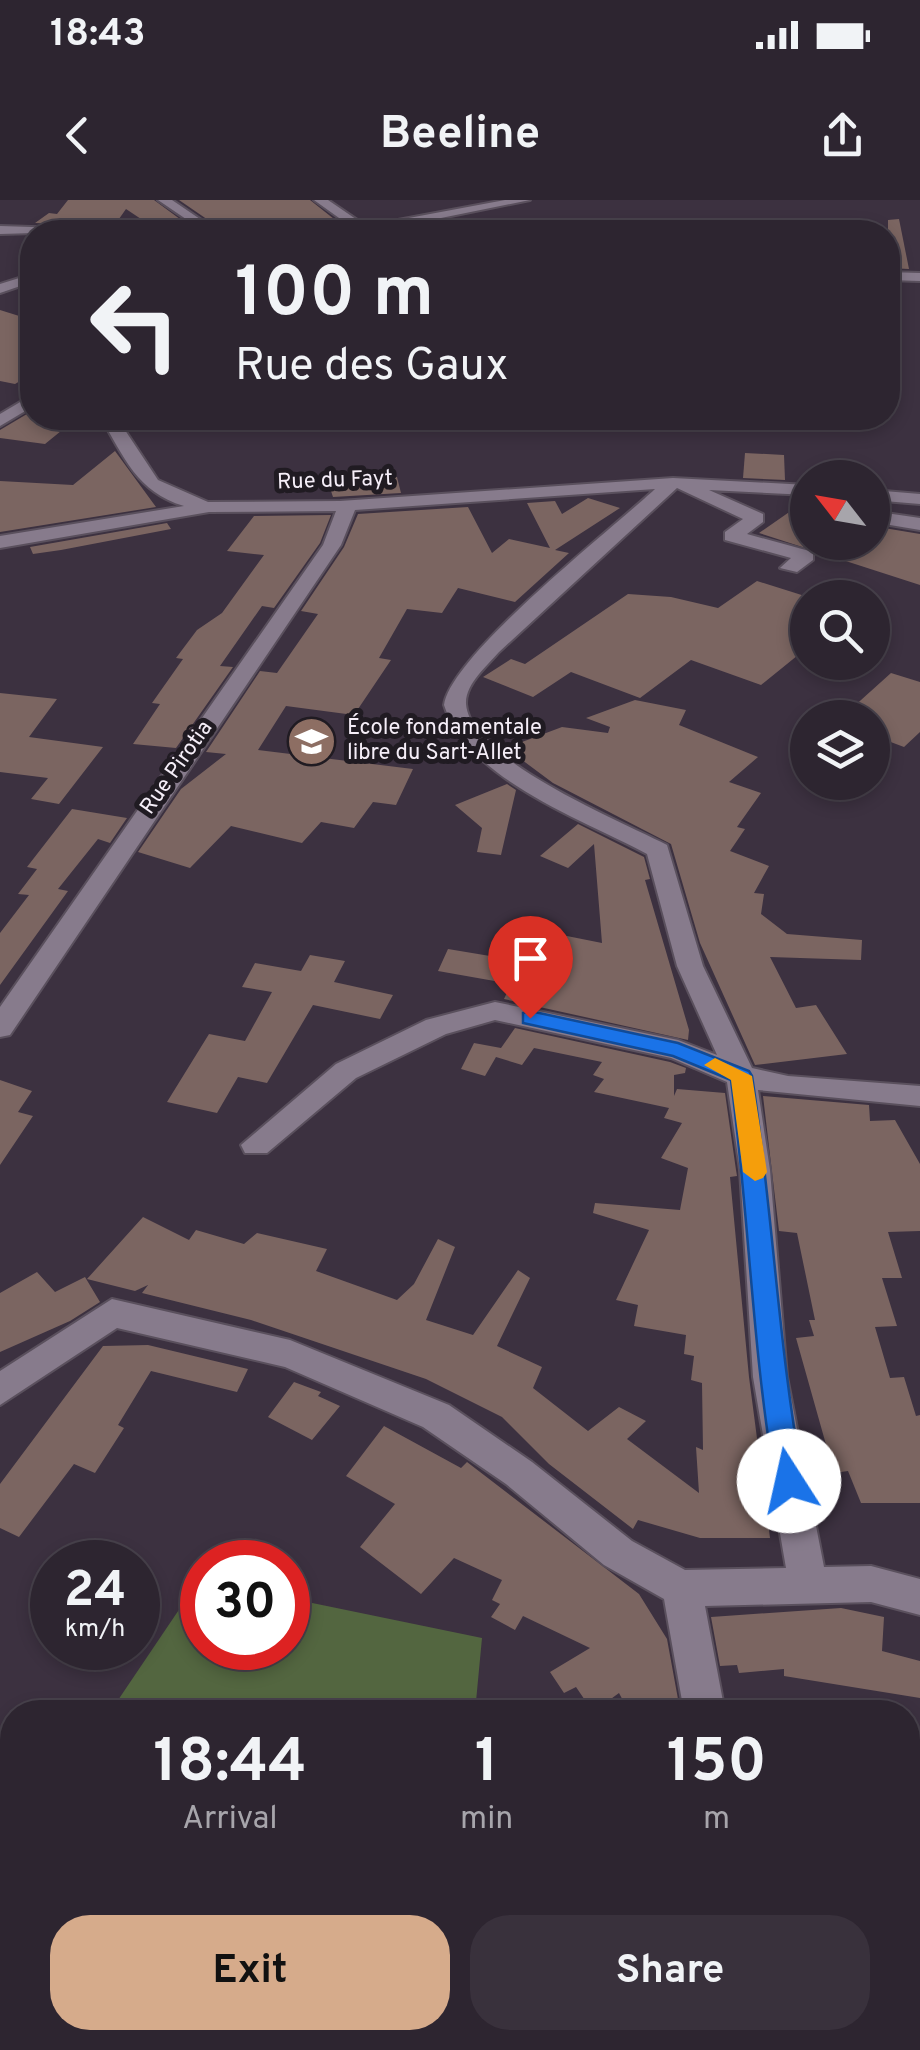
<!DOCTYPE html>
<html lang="en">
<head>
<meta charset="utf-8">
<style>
	body { margin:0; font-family:Overpass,sans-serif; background:#39313c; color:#f1f3f6; height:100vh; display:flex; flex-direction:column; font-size:38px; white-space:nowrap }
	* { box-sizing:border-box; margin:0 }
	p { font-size:32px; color:#a7a5ab }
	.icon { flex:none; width:55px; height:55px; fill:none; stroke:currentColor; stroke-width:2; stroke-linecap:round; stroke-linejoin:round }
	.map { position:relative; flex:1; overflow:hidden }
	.side { position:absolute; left:0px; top:1500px; width:920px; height:350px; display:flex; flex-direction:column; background:#2d2530; border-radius:40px 40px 0 0; box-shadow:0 5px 15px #0003,0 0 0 2px #48424c }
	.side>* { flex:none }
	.top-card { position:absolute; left:20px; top:20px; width:880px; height:210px; border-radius:40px; box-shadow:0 5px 15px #0003,0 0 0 2px #48424c; background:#2d2530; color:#f1f3f6; overflow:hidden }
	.needle { width:65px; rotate:301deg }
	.tools { position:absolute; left:790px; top:260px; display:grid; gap:20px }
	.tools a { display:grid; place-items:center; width:100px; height:100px; border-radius:50%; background:#2d2530; box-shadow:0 5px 15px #0003,0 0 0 2px #48424c; font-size:50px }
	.speed { position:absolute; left:30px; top:1340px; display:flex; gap:20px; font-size:50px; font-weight:700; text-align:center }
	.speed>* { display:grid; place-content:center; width:130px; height:130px; border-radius:50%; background:#2d2530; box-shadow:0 5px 15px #0003,0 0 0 2px #48424c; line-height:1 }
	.speed small { font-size:25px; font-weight:400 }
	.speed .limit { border:15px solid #d22; background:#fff; color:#111 }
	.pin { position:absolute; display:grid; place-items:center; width:85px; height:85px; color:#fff; margin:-102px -42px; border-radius:50% 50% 50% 0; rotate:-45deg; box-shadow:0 0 10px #0007 }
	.pin .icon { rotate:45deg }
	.me { position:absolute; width:110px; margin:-55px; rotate:350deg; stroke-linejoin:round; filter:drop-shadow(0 0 8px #0008) }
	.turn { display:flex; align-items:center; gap:35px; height:210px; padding:0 50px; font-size:45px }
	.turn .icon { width:130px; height:130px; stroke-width:2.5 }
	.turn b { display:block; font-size:70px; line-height:85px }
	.eta { display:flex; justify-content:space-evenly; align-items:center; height:170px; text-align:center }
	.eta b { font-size:60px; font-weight:700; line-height:70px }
	.cta { display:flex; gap:20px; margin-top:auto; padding:20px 50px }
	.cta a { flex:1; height:115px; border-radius:40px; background:#d6ab8b; color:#111; font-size:40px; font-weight:700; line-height:115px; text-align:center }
	.cta a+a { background:#39313c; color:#f1f3f6 }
	.status { display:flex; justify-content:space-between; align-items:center; height:70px; padding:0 50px; background:#2d2530; direction:ltr }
	.status svg { height:28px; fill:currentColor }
	header { display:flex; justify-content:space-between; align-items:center; height:130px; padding:0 50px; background:#2d2530; font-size:45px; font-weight:700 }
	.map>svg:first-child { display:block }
</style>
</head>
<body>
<div class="status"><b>18:43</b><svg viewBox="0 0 49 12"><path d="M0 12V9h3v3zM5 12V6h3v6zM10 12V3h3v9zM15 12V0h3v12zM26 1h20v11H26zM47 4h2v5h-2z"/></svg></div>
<header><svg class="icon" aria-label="back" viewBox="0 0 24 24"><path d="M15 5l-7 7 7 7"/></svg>Beeline<svg class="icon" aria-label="share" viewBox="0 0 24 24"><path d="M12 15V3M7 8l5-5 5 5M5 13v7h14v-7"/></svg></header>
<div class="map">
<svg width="920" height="1850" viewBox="0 0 920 1850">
	<rect width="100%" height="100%" fill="#3c3140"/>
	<!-- green -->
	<g fill="#536640">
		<polygon points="199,1380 202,1448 288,1448 288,1398 482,1438 475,1512 110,1512"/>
		<polygon points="12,1656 12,1838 594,1838 600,1850 0,1850 0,1674"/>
	</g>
	<!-- building -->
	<g fill="#7b6561">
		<polygon points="68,0 154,0 188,25 150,25 126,9 114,26 78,32 63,24 35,23 49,13 57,14"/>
		<polygon points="179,0 310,0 334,19 330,30 267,29 271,22 235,27 226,20 211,22"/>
		<polygon points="899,19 909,69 888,68 888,20"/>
		<polygon points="0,110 32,120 32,174 15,184 0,181"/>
		<polygon points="32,211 32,218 77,218 45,244 0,238 0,230"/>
		<polygon points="115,251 156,307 0,332 0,281 73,285"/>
		<polygon points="745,253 784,255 785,280 743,278"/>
		<polygon points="397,277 401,293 333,297 328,282"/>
		<polygon points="588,298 620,308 555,350 569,353 515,402 458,388 442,413 407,409 379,458 391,460 354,515 286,506 258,550 413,569 396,605 373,602 354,628 321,622 302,643 231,626 190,668 138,652 181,589 226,554 206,552 260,471 277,473 318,414 301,411 344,347 358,314 468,307 492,353 509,339 550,348 527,303 555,301 562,314"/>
		<polygon points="808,299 808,342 872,342 872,326 920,334 920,385 759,333"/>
		<polygon points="331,315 320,343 274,408 262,406 220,466 233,467 176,548 133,544 160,504 152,503 183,459 176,458 197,430 222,413 264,355 227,351 254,316"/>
		<polygon points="167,323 171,329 61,350 33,354 30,347"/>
		<polygon points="757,381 808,397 808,447 761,485 691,460 640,498 571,472 533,497 483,477 511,459 525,464 628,394 671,397 718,408"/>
		<polygon points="891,473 920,482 920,532 904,547 872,535 872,518 841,518"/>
		<polygon points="0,493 57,499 29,537 103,547 59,604 31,599 48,578 0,572"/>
		<polygon points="635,500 686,510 679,525 758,557 729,582 761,593 737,627 745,629 730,651 769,666 754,693 764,694 761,714 787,734 862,740 861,760 770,757 796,808 816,805 847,854 755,865 700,743 671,644 553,583 506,548 562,527 608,533 610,527 586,518"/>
		<polygon points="507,584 516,590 501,655 477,652 482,628 455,605"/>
		<polygon points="72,609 127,618 110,643 98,639 58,689 68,691 0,785 0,733 29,695 18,694 37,669 27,667"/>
		<polygon points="578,624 644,657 650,679 645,680 689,830 688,840 504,799 511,784 438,771 448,749 496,757 507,724 602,743 594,644 568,668 540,656"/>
		<polygon points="310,755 345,761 334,782 393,795 380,819 313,805 267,883 238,877 217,913 167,902 209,834 245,841 272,792 242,787 255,763 301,771"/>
		<polygon points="515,828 670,862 686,868 685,873 674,875 674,896 677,889 725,893 736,970 737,976 730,977 749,1177 770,1338 700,1338 638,1320 633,1329 549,1264 502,1217 426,1179 251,1120 142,1093 148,1085 135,1091 87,1079 143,1017 189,1040 196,1030 244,1044 257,1033 327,1049 316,1071 397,1100 414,1084 438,1039 455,1047 426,1120 473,1135 518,1070 530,1078 497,1146 542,1167 533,1188 588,1231 619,1207 646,1221 627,1239 699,1293 696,1247 703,1250 702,1183 691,1180 694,1156 684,1154 686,1135 634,1126 638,1105 616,1100 649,1030 593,1013 595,1003 680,1010 688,968 661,958 682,923 664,918 669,908 594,892 604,879 593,875 602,862 534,848 522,865 496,857 485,876 461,869 474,843 501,848"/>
		<polygon points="0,880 32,891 18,912 33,916 0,965"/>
		<polygon points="763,896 869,905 870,921 895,920 920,964 920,1031 888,1032 902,1078 882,1078 897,1126 875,1127 890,1178 904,1177 916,1216 920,1215 920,1303 861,1303 848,1271 834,1273 796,1138 814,1136 809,1120 815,1120 797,1033 779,1031"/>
		<polygon points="37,1072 55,1092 85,1077 100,1102 70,1121 0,1152 0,1093"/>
		<polygon points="148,1145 248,1169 237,1192 151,1171 118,1225 124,1228 95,1273 74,1264 19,1337 0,1328 0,1284 103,1146"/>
		<polygon points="294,1182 321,1192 318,1196 340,1206 312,1240 268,1217"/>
		<polygon points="384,1226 461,1268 467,1262 639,1394 667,1439 680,1510 629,1512 619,1493 593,1512 576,1487 564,1493 550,1472 590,1448 523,1416 515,1430 491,1417 500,1404 492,1400 502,1380 454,1358 421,1394 360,1347 395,1304 346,1276"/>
		<polygon points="841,1408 884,1417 882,1451 920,1461 920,1498 784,1476 784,1469 739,1473 737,1465 720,1466 711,1417"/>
	</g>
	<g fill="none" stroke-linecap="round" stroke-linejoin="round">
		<defs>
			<g id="minor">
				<polygon points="158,0 172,0 219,32 205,32"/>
				<polygon points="314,0 328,0 366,26 505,0 530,0 372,32 348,32 353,28"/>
				<polygon points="0,26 63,28 69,32 0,34"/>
				<polygon points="888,72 920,73 920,81 888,80"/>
				<polygon points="32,74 32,82 0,93 0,84"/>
				<polygon points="32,195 32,207 0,226 0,214"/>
				<path d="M101,218h16l41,62 50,22 132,-1 333,-23 135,7v10l-99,-5 54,24v8l-16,12 66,18v8l-16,12 -17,-4 11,-10 -66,-18v-8l18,-13 -66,-31 -178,164c-12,14 -34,32 -33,52 4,56 155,117 201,141l36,121 49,102 36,8 132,10v20l-162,-16 12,80 17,207 37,190 47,-1 49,13v36l-49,-13 -166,4 20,106h-41l-20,-113 -60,-34 -98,-81 -83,-57 -138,-60 -168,-39 -117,77v-34l112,-72 178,41 159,65 83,57 100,79 53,29 101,-2 -33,-191 -13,-207 -13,-88 -56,-24 -176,-38 -49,14 -90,44 -89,75h-22l-4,-8 95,-81 90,-44 69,-18 183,38 39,15 -40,-89 -30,-112c-65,-35 -180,-75 -203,-149 7,-50 168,-176 211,-216l-300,21 -14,35 -331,490 -10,2v-30l323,-462 13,-34 -127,1 -209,36v-12l184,-30c-47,-14 -60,-49 -83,-88z"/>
				<polygon points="872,290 920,294 920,304 872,300"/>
				<polygon points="872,311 920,318 920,330 872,322"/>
				<polygon points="648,1838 696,1838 695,1850 647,1850"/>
			</g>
		</defs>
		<!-- minor casing -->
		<use href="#minor" stroke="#5a505d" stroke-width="4"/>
		<!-- minor -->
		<use href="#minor" fill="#877b8c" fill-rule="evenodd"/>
	</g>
	<!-- route -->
	<path fill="#1a73e8" stroke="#114b97" stroke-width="2.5" d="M530,811l148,32 71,28 3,5c21,135 26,271 51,405l-4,9 -10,3 -10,-3 -4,-9c-23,-133 -26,-267 -44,-401l-58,-24 -150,-33v-10z"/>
	<!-- slow -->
	<polygon fill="#f59e0b" points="715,858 752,876 767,972 763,978 755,981 743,972 731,880 704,865"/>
	<!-- icons -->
	<defs>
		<symbol id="school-disc" viewBox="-11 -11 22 22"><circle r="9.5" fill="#8d6e63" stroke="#201b22"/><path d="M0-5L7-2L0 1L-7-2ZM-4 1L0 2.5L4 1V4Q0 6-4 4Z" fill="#fff"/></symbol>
	</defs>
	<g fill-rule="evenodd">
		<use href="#school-disc" x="284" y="514" width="55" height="55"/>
	</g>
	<g text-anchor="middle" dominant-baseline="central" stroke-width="10" stroke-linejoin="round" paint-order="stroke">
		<!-- far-street labels -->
		<g font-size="22" fill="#f5eef8" stroke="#201b22">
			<text transform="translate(335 281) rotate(-2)">Rue du Fayt</text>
			<text transform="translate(177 568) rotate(-55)">Rue Pirotia</text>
		</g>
		<!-- far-poi labels -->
		<g font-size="22" fill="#f5eef8" stroke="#201b22" text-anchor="start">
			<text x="347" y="528">École fondamentale<tspan x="347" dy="25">libre du Sart-Allet</tspan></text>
		</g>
	</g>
</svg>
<div class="tools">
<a><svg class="needle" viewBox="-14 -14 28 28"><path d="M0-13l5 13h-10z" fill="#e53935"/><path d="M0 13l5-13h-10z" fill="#a7a5ab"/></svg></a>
<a><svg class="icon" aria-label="search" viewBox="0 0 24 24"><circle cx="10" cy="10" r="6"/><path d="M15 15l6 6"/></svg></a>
<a><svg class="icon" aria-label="layers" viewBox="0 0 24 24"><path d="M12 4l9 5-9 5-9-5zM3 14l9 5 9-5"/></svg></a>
</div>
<div class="speed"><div>24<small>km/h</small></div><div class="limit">30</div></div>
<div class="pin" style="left:530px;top:818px;background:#d93025"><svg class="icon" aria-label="arrive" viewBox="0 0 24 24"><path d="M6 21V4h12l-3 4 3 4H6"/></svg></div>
<svg class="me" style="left:789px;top:1281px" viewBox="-20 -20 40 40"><circle r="19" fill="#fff"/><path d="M0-13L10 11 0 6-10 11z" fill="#1a73e8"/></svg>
<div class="top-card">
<div class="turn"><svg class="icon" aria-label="left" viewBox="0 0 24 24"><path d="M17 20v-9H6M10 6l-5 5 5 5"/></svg><div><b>100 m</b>Rue des Gaux</div></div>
</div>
<section class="side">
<div class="eta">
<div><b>18:44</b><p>Arrival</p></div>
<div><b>1</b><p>min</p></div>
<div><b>150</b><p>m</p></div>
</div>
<div class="cta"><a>Exit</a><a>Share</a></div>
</section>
</div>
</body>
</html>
